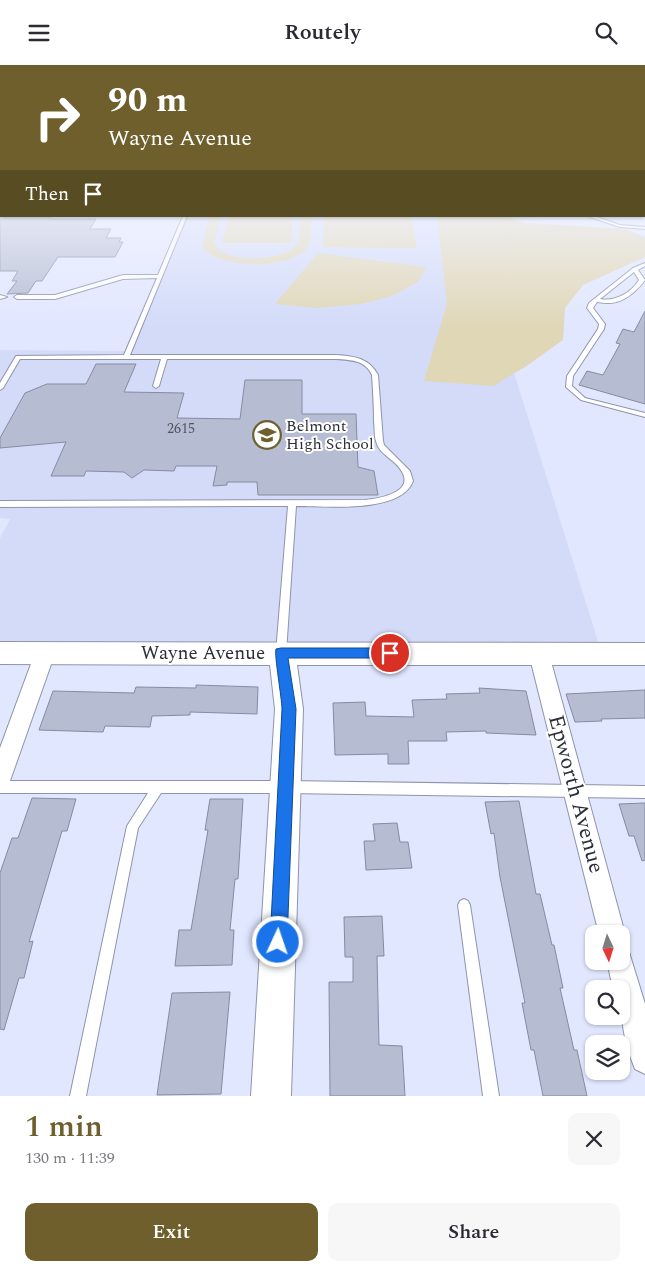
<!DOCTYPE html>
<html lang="en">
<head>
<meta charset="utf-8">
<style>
	body { margin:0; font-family:Spectral,serif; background:#f7f7f7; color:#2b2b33; height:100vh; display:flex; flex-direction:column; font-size:19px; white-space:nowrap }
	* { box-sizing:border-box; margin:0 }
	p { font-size:16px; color:#7c7c81 }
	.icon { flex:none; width:28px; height:28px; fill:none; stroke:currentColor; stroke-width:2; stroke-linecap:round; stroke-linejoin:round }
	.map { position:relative; height:1031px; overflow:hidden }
	.side { display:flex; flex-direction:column; background:#fff; flex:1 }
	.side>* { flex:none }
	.hud { position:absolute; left:0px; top:0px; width:645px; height:152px; box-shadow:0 1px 4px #0004; background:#6e5f2c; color:#fff; overflow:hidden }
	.needle { width:32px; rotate:176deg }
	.buttons { position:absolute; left:585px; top:860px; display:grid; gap:10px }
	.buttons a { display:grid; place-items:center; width:45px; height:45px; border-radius:10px; background:#fff; box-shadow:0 1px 4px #0004; font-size:25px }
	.pin { position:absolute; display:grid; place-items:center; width:42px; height:42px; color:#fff; margin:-21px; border:2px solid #fff; border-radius:50%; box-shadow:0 1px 5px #0007 }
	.me { position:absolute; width:55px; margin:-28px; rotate:3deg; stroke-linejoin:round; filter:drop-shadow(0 0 4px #0008) }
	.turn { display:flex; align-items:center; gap:18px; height:105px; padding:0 25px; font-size:22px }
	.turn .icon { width:65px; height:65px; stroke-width:2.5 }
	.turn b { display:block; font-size:35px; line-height:42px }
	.then { display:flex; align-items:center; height:48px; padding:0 25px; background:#0003; gap:10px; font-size:19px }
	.round { display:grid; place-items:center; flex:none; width:52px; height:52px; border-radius:10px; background:#f7f7f7 }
	.overview { display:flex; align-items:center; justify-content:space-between; height:85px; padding:0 25px }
	h1 { font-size:30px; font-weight:600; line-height:38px; color:#6e5f2c }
	.button { display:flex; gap:10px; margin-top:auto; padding:10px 25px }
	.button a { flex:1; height:58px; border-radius:10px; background:#6e5f2c; color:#fff; font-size:20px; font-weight:600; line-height:58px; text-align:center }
	.button a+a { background:#f7f7f7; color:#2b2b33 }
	header { display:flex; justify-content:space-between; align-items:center; height:65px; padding:0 25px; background:#fff; font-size:22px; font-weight:600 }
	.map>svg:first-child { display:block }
</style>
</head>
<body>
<header><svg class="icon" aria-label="menu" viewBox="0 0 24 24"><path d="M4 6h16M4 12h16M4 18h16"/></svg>Routely<svg class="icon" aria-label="search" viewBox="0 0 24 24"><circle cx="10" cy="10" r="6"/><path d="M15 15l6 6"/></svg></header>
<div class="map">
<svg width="645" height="1031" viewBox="0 0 645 1031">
	<rect width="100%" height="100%" fill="#e1e7ff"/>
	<!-- built -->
	<polygon fill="#d3dbf9" points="185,151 465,151 602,589 0,588 0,473 10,454 0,453 0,285 129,286"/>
	<!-- green -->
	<g fill="#e0d7b7">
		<path d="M210,151h11l-7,27c9,21 67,19 81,3 6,-6 4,-21 5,-30h11c0,8 2,24 -3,31 -16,23 -90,23 -106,-1z"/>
		<polygon points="229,151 293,151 291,178 222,178"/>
		<polygon points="324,151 411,151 417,183 323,182"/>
		<polygon points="437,151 506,151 525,158 625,164 645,172 645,192 583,220 565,243 563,275 525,302 493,321 424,316 447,238"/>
		<polygon points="318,188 426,202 418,217 392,231 361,239 318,243 275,239"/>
	</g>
	<!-- building -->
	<g fill="#b6bdd3" stroke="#858ba1">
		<polygon points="0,151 51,151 49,154 96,154 90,164 111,164 106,173 121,173 119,177 123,177 115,192 58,192 42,216 36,216 28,228 7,229 17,216 12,216 18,206 0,206"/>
		<polygon points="645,246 645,339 579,320 587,306 603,310 620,279 616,278 623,264 634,267"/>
		<polygon points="96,299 136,299 124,327 184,328 177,353 240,354 245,315 302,315 302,349 356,349 358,402 374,406 378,430 258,430 257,417 227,417 227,420 213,421 217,401 176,401 174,406 144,405 132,413 124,407 86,406 84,411 51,411 66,377 0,383 0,373 25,328 47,319 86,319"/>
		<polygon points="196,620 258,622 257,649 190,647 190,650 152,651 150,662 105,661 103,667 39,665 53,626 134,628 136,622 196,623"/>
		<polygon points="479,623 526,626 536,670 486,668 486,666 446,667 447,676 408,676 409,699 388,699 388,689 335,690 333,638 365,637 366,651 414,652 412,635 447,634 446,629 480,628"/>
		<polygon points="645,625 645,653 601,654 602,656 575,657 566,629"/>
		<polygon points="32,733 76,734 67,766 62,766 29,877 33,876 24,913 19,913 4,965 0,964 0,808 12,773 18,773"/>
		<polygon points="210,734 243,734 238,814 235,814 230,865 234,865 232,900 175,901 179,865 191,865 208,765 205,765"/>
		<polygon points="519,736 536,829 540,829 552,880 554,880 563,923 560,923 574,985 577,985 587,1031 543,1031 534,985 531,985 522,938 525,938 500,812 494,768 491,769 485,737"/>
		<polygon points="645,738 645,795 642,796 634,771 629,771 619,739"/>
		<polygon points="397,758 400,777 408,777 412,803 366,805 364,776 375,776 373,759"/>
		<polygon points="382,851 384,891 377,891 379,980 402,981 405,1031 330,1031 329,917 353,917 353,892 345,892 344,852"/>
		<polygon points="230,927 221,1029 157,1030 172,928"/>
	</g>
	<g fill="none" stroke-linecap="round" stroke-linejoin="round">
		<defs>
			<g id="lane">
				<rect x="0" y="125" width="1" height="2"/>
				<path d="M183,151h4l-57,139h206c18,1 33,3 42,20l5,66 1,4 26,26 3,10c-12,33 -88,25 -117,25l-10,147 -2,3 -3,1 -3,-1 -2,-3 12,-147 -288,1v-6l365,-1c20,-2 56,-10 31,-36 -7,-7 -18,-12 -20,-23 -2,-6 -1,-13 -2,-19 0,-16 -1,-31 -2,-47 -7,-15 -21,-15 -36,-16h-169l-8,27 -3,2 -3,-2 8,-27h-141l-17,29 -3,2v-7l16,-27 108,-1 33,-77 -34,1 -68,20h-38l-3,-2 3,-2h38l68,-20h35z"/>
				<polygon points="587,151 594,151 620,160 645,162 645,164 620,162"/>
				<path d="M645,198v3l-7,4 7,10c-3,5 -7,8 -11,12 -12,10 -21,13 -37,10l-4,6 12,16 -1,5 -31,47 -1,10 13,12 60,15v4l-64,-17 -15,-13 1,-11 31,-47 1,-5 -12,-16 2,-5 44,-35zM634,207l5,8c-8,13 -24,22 -39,19z"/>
				<polygon points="0,230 7,232 0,234"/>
				<polygon points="0,716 285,716 645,721 645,733 285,728 161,728 138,763 86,1031 70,1031 127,761 148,728 0,728"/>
				<polygon points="464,834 468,836 470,840 499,1031 483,1031 458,840 460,836"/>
			</g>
			<g id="street">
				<polygon points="45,580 52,582 55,588 11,713 8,721 0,724 0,683 35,588 38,582"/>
				<polygon points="539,581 546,583 549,589 625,869 621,878 621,869 599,869 529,589 532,583"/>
				<path d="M621,883l8,4 16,52v70l-10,-5c-12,-29 -14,-50 -14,-80h-8l-6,-28h14z"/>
			</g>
			<polygon id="secondary" points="0,577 645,578 645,600 297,600 303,644 291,1031 251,1031 275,644 270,600 0,599"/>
		</defs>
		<!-- lane casing -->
		<use href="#lane" stroke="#8e94aa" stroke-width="2"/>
		<!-- street casing -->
		<use href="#street" stroke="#8e94aa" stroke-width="2"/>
		<!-- secondary casing -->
		<use href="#secondary" stroke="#8e94aa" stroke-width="2"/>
		<!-- lane -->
		<use href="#lane" fill="#fff" fill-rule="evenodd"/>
		<!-- street -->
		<use href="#street" fill="#fff" fill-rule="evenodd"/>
		<!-- secondary -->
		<use href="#secondary" fill="#fff" fill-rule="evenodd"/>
	</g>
	<!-- sky -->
	<linearGradient id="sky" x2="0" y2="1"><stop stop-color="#88a5b7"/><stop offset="0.45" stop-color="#f2f4ff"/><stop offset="1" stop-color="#f2f4ff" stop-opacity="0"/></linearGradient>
	<rect width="645" height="262" fill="url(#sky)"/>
	<!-- route -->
	<path fill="#1a73e8" stroke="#114b97" d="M281,583h109l4,1 2,4 -2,4 -4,1h-102l8,51 -9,233 -3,6 -6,2 -6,-2 -2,-6 12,-233c0,-10 -8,-55 -6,-60z"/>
	<!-- icons -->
	<defs>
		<symbol id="school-ring" viewBox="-11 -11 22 22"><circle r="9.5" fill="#fff" stroke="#6e5f2c" stroke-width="1.5"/><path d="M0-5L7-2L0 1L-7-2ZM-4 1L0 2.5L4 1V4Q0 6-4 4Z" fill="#6e5f2c"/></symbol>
	</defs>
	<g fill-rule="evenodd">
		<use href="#school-ring" x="251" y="354" width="32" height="32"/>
	</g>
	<g text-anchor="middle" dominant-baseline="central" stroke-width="4" stroke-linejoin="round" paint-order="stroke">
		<!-- far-number labels -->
		<g font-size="14" fill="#4f525f">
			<text x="181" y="363">2615</text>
		</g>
		<!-- far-poi labels -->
		<g font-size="16" fill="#2d2f38" stroke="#fff" text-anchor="start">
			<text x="286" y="361">Belmont<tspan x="286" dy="18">High School</tspan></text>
		</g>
		<!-- street labels -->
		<g font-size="19" fill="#2d2f38" stroke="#fff">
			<text x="203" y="588">Wayne Avenue</text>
		</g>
		<!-- near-street labels -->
		<g font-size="22" fill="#2d2f38" stroke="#fff">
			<text transform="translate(576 729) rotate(75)">Epworth Avenue</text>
		</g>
	</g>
</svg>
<div class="buttons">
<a><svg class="needle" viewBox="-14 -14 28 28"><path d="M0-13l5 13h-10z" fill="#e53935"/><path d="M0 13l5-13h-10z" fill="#7c7c81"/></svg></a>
<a><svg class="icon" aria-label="search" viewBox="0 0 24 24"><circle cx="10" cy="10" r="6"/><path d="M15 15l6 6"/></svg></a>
<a><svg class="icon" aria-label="layers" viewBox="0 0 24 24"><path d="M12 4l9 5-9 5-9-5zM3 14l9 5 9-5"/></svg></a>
</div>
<div class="pin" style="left:390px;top:588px;background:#d93025"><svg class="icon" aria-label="arrive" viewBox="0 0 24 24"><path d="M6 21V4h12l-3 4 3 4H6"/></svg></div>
<svg class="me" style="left:278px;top:877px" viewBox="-20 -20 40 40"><circle r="17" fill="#1a73e8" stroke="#fff" stroke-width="3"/><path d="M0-11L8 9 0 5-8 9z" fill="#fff"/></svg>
<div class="hud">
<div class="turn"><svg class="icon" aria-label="right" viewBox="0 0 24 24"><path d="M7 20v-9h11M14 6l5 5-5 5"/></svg><div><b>90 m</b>Wayne Avenue</div></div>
<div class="then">Then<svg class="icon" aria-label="arrive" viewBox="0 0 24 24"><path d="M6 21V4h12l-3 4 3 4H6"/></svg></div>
</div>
</div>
<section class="side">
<div class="overview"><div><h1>1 min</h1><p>130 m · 11:39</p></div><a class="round"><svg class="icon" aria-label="close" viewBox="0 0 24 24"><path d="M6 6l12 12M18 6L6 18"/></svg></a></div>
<div class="button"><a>Exit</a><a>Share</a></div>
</section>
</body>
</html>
